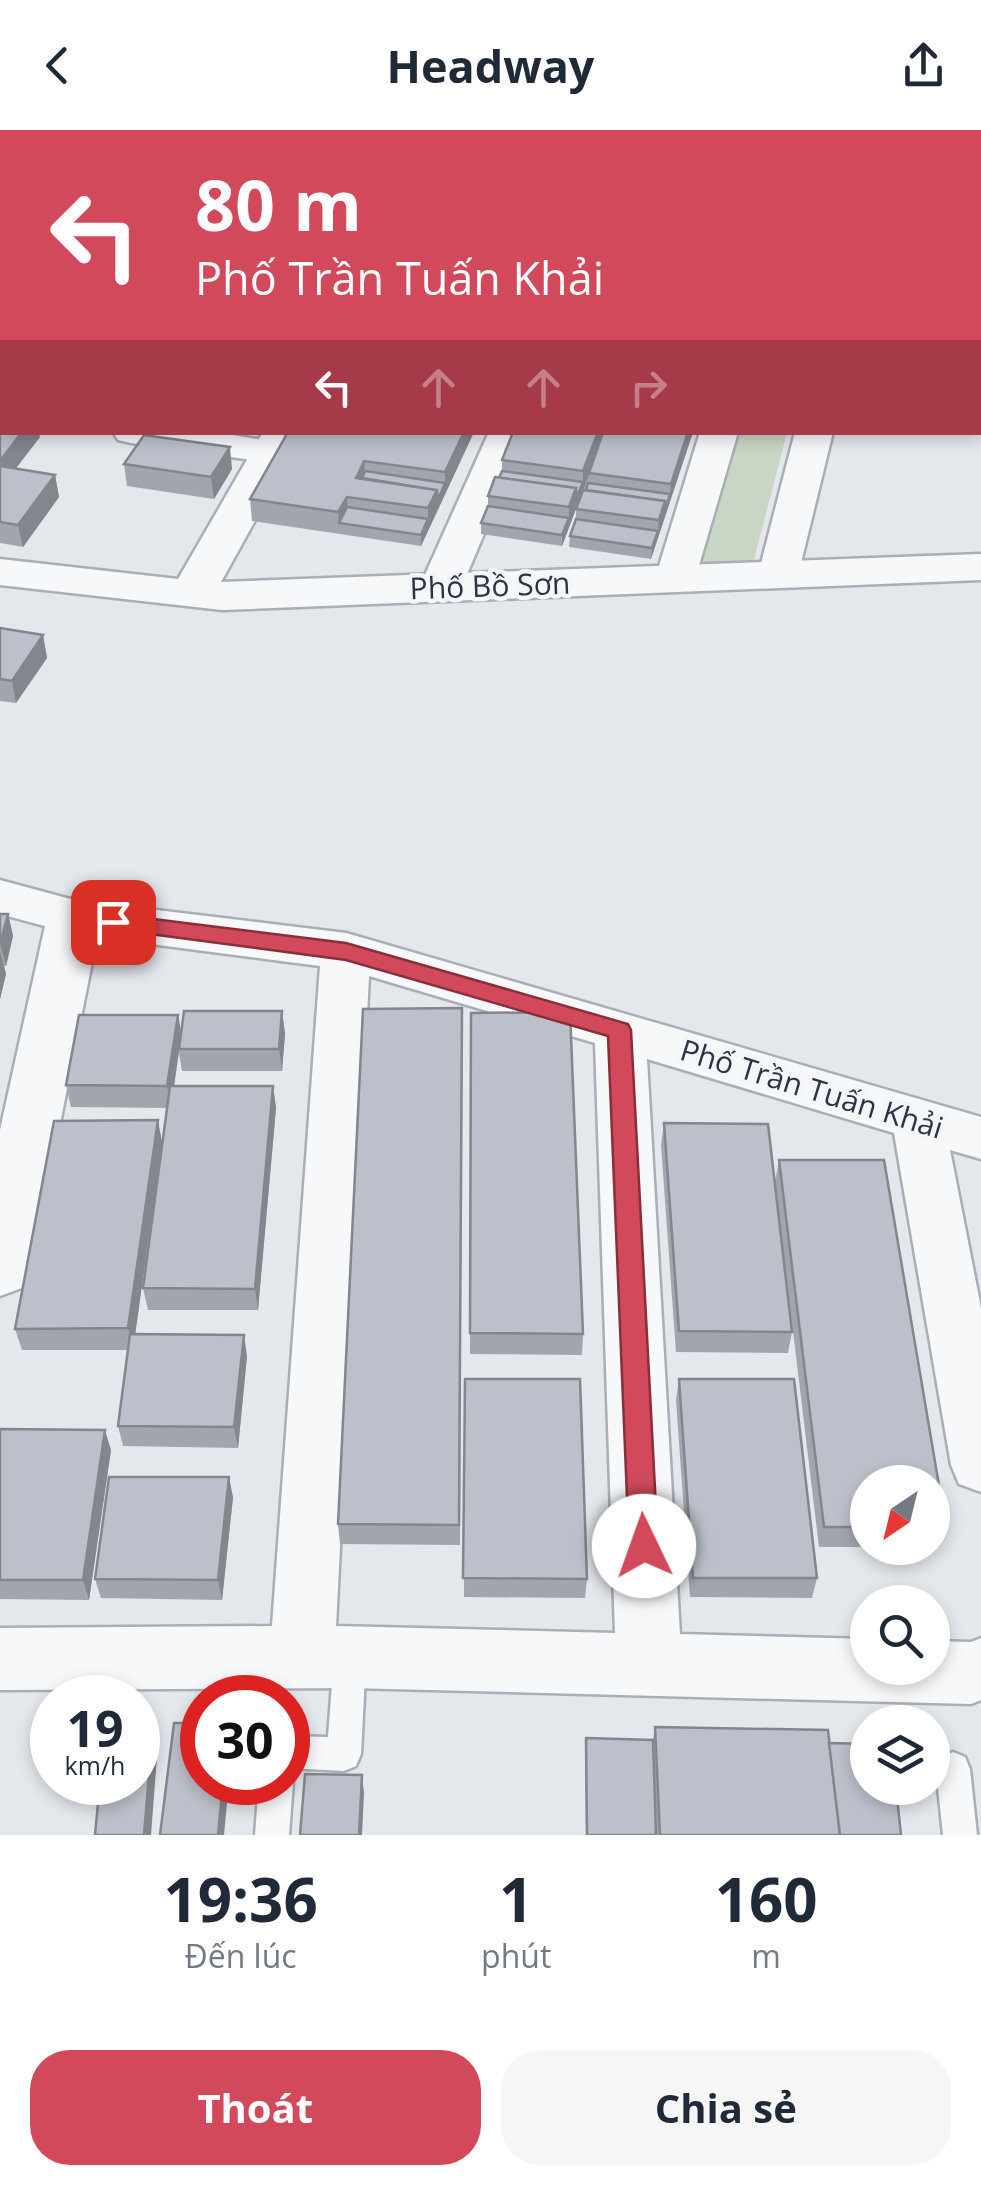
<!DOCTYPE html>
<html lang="vi">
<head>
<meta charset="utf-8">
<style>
	body { margin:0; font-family:"Open Sans",sans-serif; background:#f6f6f7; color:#1f2937; height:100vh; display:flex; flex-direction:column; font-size:38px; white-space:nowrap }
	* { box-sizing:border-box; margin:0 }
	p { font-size:32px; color:#747a83 }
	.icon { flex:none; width:55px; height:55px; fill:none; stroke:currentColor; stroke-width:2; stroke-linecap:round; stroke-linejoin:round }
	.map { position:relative; height:1705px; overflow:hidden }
	.drawer { display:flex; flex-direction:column; background:#fff; flex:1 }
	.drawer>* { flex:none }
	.hud { position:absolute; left:0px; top:0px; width:982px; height:305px; box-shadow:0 5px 15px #0003; background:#d1495b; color:#fff; overflow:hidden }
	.needle { width:65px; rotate:215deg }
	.controls { position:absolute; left:850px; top:1335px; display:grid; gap:20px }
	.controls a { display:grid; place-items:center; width:100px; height:100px; border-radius:50%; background:#fff; box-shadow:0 5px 15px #0003; font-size:50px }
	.speed { position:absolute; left:30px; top:1545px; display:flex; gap:20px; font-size:50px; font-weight:700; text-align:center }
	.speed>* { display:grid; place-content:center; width:130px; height:130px; border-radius:50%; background:#fff; box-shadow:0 5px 15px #0003; line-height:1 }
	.speed small { font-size:25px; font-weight:400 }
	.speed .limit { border:15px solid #d22; background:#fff; color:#111 }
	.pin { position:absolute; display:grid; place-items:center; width:85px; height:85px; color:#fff; margin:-42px; border-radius:20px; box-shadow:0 5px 15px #0006 }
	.me { position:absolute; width:110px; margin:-55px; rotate:357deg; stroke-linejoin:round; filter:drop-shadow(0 0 8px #0008) }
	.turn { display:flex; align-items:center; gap:35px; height:210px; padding:0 30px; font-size:45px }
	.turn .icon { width:130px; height:130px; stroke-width:2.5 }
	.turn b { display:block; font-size:70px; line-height:85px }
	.lanes { display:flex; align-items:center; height:95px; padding:0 30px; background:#0003; justify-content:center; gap:50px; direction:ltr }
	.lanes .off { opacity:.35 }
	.eta { display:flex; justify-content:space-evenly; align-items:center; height:170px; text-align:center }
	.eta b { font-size:60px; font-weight:700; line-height:70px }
	.action { display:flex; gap:20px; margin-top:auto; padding:20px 30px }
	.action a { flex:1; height:115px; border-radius:40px; background:#d1495b; color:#fff; font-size:40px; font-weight:700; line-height:115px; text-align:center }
	.action a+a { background:#f6f6f7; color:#1f2937 }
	header { display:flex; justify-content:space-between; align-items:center; height:130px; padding:0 30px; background:#fff; font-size:45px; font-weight:700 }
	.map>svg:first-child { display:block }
</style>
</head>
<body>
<header><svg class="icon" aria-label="back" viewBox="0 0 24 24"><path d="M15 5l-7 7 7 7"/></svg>Headway<svg class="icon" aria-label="share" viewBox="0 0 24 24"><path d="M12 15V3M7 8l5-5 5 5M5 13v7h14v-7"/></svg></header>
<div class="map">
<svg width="981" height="1705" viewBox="0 0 981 1705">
	<rect width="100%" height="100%" fill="#e4e7ec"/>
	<!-- green -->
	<polygon fill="#c9d6c5" points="737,303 787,303 752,437 697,436"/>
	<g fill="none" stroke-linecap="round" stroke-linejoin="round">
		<defs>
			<g id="service">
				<polygon points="350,1511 362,1516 366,1527 361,1624 356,1636 344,1641 288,1638 288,1606 328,1607 334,1527 338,1516"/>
				<polygon points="953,1622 965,1627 970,1639 977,1705 943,1705 936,1639 941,1627"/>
				<polygon points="288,1640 293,1652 289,1705 255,1705 259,1652 288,1652"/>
			</g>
			<g id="minor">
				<rect x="874" y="0" width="30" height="2"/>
				<rect x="0" y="26" width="2" height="18"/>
				<rect x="980" y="142" width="1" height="20"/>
				<rect x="980" y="242" width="1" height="22"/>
				<polygon points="113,302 215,302 286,314 292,322 286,330 273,333 131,313 118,310"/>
				<polygon points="489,302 527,302 462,456 456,465 441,468 426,465 420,456"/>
				<polygon points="700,302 738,302 695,449 689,458 675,461 661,458 655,449"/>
				<polygon points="795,302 833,302 798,445 792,454 778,457 764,454 758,445"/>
				<path d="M0,750l74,20 272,33 635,184v42l-31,-9 31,158v184l-22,-8 -8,-19 -57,-332 -247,-74 33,575 188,5v29h64v-27l39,1 10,-4v62l-10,4 -621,-16 -350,2v-62l272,-2 48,-660 -246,-32 -74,-20zM369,846l226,67 20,590 -279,-7z"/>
			</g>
			<g id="tertiary">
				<polygon points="263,302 304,302 221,452 981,424 981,450 222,480 0,455 0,429 178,449"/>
				<polygon points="74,768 93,774 101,787 31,1140 22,1158 0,1166 0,1000 47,787 55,774"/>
			</g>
		</defs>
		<!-- service casing -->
		<use href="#service" stroke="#a9aeb7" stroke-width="5"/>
		<!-- minor casing -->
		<use href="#minor" stroke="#a9aeb7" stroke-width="5"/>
		<!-- tertiary casing -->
		<use href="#tertiary" stroke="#a9aeb7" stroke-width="5"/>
		<!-- service -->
		<use href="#service" fill="#f7f8fa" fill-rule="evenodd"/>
		<!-- minor -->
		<use href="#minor" fill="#f7f8fa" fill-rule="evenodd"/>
		<!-- tertiary -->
		<use href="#tertiary" fill="#f7f8fa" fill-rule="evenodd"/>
	</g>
	<!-- wall -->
	<g fill="#a1a5ae">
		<polygon points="0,280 40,307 15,339 55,345 59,367 23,417 0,413"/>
		<polygon points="288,302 474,302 421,416 252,391 250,369"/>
		<polygon points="693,302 651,429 569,417 570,406 576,389 576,379 562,416 481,404 481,393 488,376 488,366 499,348 502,341 502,330"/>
		<polygon points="124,334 232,339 214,369 127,356"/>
		<polygon points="0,498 43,505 47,528 16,573 0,571"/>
		<polygon points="0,784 8,784 13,806 6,836 4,836 6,844 0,869"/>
		<polygon points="462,878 460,1415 340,1414 338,1394"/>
		<polygon points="282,881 285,904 282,941 182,941 179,923 174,956 273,956 276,978 258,1180 148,1180 143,1158 168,978 71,977 66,955 178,885 181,903"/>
		<polygon points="471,883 583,1204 582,1225 470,1224"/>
		<polygon points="664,993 792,1202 788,1223 676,1222 661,1015"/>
		<polygon points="162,1012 135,1204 247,1226 238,1318 123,1316 118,1296 128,1220 22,1220 15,1199"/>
		<polygon points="779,1030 884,1030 946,1397 939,1417 932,1417 932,1352 868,1352 868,1417 819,1417 775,1052"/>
		<polygon points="465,1249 587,1449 585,1468 464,1467"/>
		<polygon points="679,1249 817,1448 812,1468 690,1467 676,1270"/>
		<polygon points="0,1299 111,1320 89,1470 0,1469"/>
		<polygon points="233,1367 222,1470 101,1468 95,1449"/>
		<polygon points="655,1597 829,1613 901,1705 586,1705 585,1627 586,1608 653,1610"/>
	</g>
	<!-- shaded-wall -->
	<g fill="#83868d">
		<polygon points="22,302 39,302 40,307 4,354 0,331"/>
		<polygon points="464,302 474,302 421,416 421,405 428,389 428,378 437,360 445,353 445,342"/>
		<polygon points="598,302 605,302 562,416 562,405 569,388 569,377 576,358 583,352 583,341"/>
		<polygon points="688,302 693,302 651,429 652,418 658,401 659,390 665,371 670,365 671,354"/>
		<polygon points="230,317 232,339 214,369 211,347"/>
		<polygon points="364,331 366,353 357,358 357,370 356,348"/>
		<polygon points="55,345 59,367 23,417 18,395"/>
		<polygon points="347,367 348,389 339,393 338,382"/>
		<polygon points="43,505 47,528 16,573 12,551"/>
		<polygon points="8,784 13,806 6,836 0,814"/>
		<polygon points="0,821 6,844 0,869"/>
		<polygon points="282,881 285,904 282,941 279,919"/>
		<polygon points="178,885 182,907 179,919 171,978 167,956"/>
		<polygon points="273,956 276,978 258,1180 255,1159"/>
		<polygon points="158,990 162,1012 133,1220 128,1198"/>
		<polygon points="244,1205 247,1226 238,1318 234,1297"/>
		<polygon points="105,1300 111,1320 89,1470 83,1450"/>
		<polygon points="229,1347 233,1367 222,1470 218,1450"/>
		<polygon points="153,1596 158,1614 151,1705 144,1705"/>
		<polygon points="362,1645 364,1663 362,1705 359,1705"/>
		<polygon points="223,1652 229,1652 224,1705 218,1705"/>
	</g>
	<!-- building -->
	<g fill="#bbc0ca" stroke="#83868d" stroke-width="2.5">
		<polygon points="910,0 981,0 981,8 980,14 980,2 910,2"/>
		<polygon points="0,280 2,280 2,302 22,302 0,331"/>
		<polygon points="288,302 464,302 445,342 364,331 356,348 437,360 428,378 347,367 338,382 250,369"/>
		<polygon points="513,302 598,302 583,341 502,330"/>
		<polygon points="603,302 688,302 671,354 589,343"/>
		<polygon points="144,305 230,317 211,347 124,334"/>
		<polygon points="0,336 55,345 18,395 0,392"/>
		<polygon points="365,341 445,353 438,370 437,360 362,348"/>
		<polygon points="502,341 583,352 576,369 576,358 499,348"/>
		<polygon points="495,347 576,358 569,377 488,366"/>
		<polygon points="588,353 670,364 665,381 665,371 586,360"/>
		<polygon points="583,360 665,371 659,390 576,379"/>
		<polygon points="488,376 569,388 562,405 481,393"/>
		<polygon points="347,377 428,389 421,405 339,393"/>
		<polygon points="576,389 658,401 652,418 570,406"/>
		<polygon points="0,498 43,505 12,551 0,549"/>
		<polygon points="0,784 8,784 0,814"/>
		<polygon points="462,878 459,1395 338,1394 363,879"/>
		<polygon points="184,881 282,881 279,919 179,919"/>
		<polygon points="570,882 583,1204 470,1203 471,883"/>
		<polygon points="79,885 178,885 167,956 66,955"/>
		<polygon points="170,956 273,956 255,1159 143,1158"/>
		<polygon points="158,990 128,1198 15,1199 54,991"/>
		<polygon points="664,993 768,994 792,1202 679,1201"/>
		<polygon points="779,1030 884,1030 946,1397 932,1397 932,1352 868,1352 868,1397 824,1397"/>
		<polygon points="130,1204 244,1205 234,1297 118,1296"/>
		<polygon points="465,1249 580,1249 587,1449 463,1448"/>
		<polygon points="679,1249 794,1249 817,1448 693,1448"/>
		<polygon points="0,1299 105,1300 83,1450 0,1450"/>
		<polygon points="109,1347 229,1347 218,1450 95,1449"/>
		<polygon points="174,1593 202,1593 202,1652 223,1652 218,1705 160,1705"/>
		<polygon points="153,1596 144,1705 95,1705 100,1652 138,1652 138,1597"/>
		<polygon points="655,1597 828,1600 840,1705 660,1705"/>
		<polygon points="586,1608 653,1610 656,1705 587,1705"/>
		<polygon points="829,1613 868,1614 868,1658 896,1658 901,1705 840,1705"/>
		<polygon points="305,1644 362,1645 359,1705 300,1705"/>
	</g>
	<!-- route -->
	<polygon fill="#d1495b" stroke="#882f3b" stroke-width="2.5" points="113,784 346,813 628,894 631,900 658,1416 654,1425 644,1429 634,1425 629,1416 608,906 346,830 105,798 102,792"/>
	<g text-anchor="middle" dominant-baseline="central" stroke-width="9" stroke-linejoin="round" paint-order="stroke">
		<!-- street labels -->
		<g font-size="30" fill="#2b3445" stroke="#f4f6f9">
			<text transform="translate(490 455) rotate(-2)">Phố Bồ Sơn</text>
			<text transform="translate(812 958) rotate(17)">Phố Trần Tuấn Khải</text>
		</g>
	</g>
</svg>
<div class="controls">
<a><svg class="needle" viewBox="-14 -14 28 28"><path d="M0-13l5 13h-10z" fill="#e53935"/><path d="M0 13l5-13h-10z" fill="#747a83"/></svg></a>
<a><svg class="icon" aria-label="search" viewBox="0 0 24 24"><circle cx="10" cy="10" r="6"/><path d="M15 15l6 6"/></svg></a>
<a><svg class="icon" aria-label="layers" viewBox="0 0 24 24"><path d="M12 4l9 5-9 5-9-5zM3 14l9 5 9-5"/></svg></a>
</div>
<div class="speed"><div>19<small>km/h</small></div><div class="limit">30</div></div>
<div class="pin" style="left:113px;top:792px;background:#d93025"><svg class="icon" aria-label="arrive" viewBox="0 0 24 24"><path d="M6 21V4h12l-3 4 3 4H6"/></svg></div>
<svg class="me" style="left:644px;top:1416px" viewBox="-20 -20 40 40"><circle r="19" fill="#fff"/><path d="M0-13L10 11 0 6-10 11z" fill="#d1495b"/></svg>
<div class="hud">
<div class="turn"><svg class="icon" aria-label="left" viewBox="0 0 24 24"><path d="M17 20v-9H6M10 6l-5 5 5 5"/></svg><div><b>80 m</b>Phố Trần Tuấn Khải</div></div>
<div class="lanes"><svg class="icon" aria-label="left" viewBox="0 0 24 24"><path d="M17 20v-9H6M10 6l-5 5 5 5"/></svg><svg class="icon off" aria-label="ahead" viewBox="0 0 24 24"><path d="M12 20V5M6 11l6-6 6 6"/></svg><svg class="icon off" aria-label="ahead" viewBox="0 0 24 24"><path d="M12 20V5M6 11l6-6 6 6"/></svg><svg class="icon off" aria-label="right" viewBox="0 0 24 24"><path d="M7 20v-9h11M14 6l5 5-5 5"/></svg></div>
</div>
</div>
<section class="drawer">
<div class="eta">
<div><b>19:36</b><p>Đến lúc</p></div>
<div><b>1</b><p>phút</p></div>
<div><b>160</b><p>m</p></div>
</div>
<div class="action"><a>Thoát</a><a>Chia sẻ</a></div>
</section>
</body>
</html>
